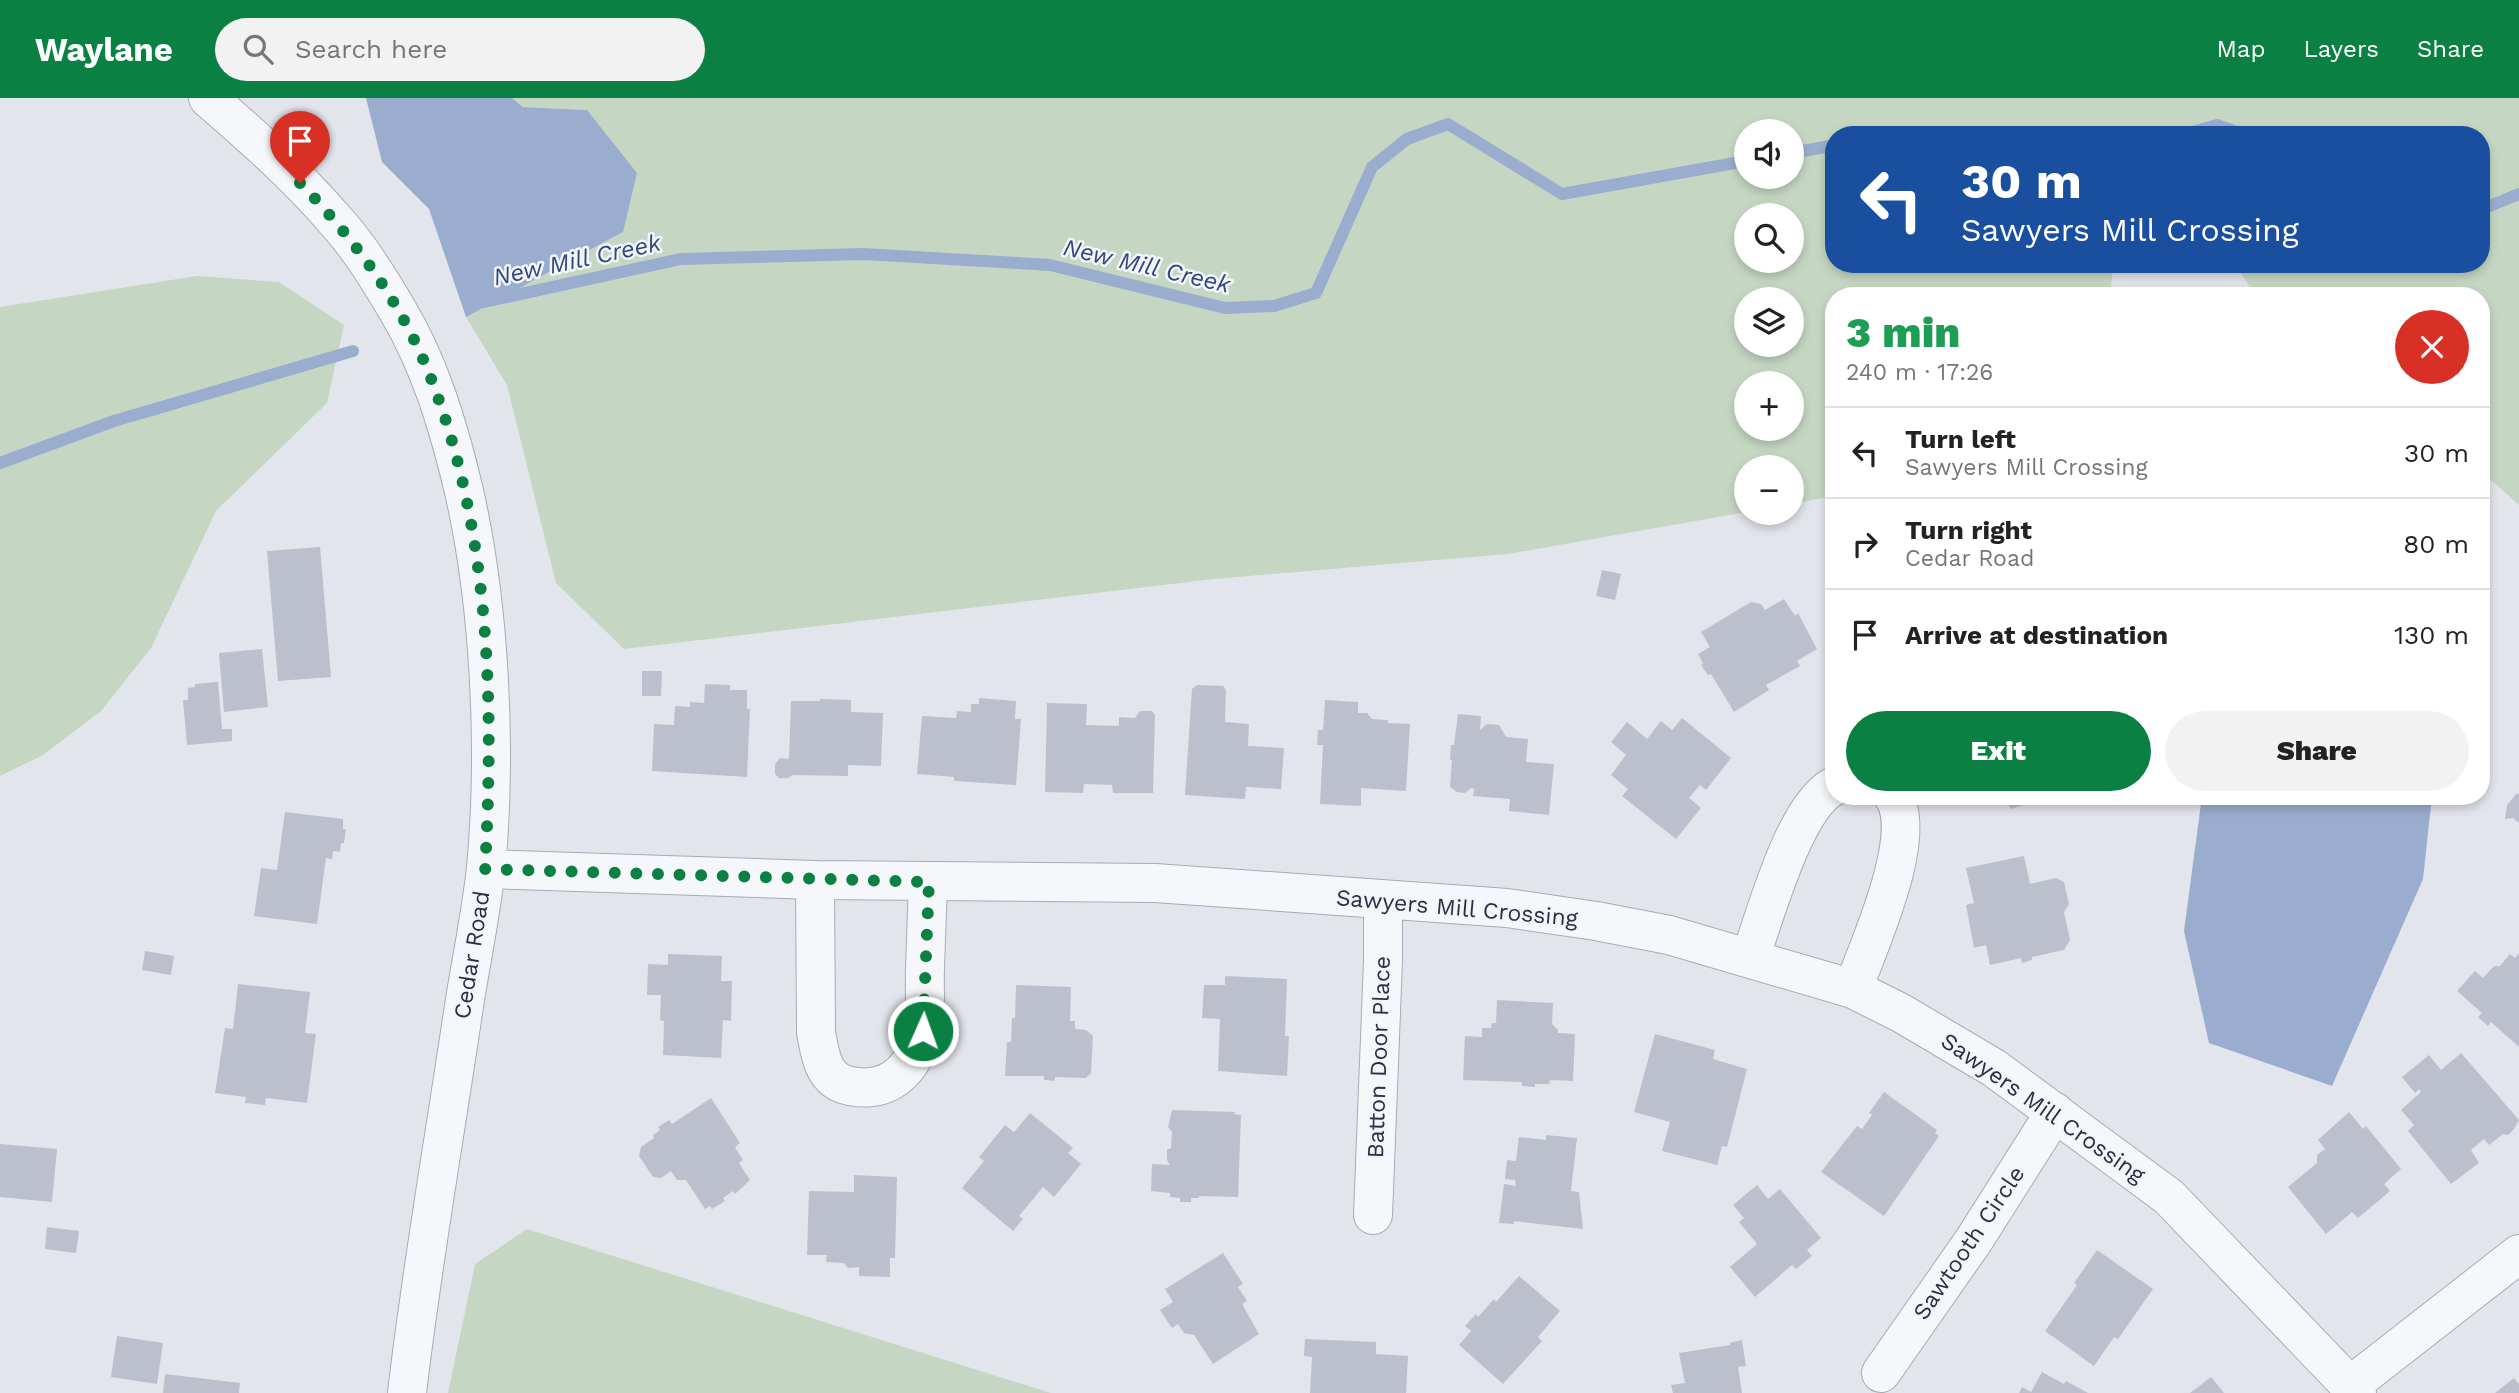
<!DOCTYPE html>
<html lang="en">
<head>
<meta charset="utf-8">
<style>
	body { margin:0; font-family:"Work Sans",sans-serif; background:#f2f2f2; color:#222; height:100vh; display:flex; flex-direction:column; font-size:26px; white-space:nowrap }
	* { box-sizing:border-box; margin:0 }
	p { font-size:23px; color:#767676 }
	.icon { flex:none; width:38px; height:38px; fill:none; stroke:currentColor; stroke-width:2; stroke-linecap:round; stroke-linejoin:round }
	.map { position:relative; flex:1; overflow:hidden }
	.panel { position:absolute; left:1825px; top:189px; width:665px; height:518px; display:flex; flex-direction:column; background:#fff; border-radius:28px; box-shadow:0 4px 10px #0003 }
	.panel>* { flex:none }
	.banner { position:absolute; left:1825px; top:28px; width:665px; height:147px; border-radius:28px; box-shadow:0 4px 10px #0003; background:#1a4fa0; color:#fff; overflow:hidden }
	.buttons { position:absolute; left:1734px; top:21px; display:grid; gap:14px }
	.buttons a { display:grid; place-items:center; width:70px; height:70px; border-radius:50%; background:#fff; box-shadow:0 4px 10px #0003; font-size:35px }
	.pin { position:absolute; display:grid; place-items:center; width:60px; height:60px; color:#fff; margin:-72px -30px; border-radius:50% 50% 50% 0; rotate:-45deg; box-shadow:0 0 7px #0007 }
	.pin .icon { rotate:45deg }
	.me { position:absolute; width:77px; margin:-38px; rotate:2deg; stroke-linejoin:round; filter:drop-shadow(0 0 5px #0008) }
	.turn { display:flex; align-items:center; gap:24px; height:147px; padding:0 21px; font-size:32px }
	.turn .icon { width:91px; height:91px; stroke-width:2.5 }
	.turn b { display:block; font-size:49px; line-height:60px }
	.round { display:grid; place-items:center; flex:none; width:74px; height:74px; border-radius:37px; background:#f2f2f2 }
	.head { display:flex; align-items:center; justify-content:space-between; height:119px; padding:0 21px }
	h1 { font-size:42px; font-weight:800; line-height:52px; color:#1e9e55 }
	.primary-button { display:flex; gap:14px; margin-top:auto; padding:14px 21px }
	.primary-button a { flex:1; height:80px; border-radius:42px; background:#0b8043; color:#fff; font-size:28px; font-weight:800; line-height:80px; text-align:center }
	.primary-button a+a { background:#f2f2f2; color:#222 }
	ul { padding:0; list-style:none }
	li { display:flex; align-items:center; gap:21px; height:91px; padding:0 21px; border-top:2px solid #e0e0e0 }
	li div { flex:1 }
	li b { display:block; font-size:26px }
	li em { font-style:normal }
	header { display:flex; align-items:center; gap:42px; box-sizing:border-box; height:98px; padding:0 35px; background:#0b8043; color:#fff }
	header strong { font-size:33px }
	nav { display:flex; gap:38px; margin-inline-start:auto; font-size:24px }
	.search { width:490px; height:63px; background:#f2f2f2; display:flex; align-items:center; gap:18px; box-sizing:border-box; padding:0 24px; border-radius:38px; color:#767676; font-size:26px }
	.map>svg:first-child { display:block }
</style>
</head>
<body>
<header>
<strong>Waylane</strong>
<div class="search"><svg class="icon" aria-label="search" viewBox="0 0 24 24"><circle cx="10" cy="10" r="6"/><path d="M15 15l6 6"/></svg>Search here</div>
<nav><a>Map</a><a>Layers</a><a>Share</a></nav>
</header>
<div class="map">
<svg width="2519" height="1295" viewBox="0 0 2519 1295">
	<rect width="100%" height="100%" fill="#e3e5ec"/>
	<!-- green -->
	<g fill="#c5d7c3" fill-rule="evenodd">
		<path d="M512,0h2007v407l-37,-33v-176h-226l-21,-32h247v-129h-648v129h279l-3,32h-276v200l-42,8v-37h-46v45l-238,42 -294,25 -590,70 -68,-66 -49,-198 -41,-68 157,-85 -36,-122 -64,-3zM1746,33h46v46h-46zM1746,117h46v46h-46zM1746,201h46v46h-46zM1746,285h46v46h-46z"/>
		<polygon points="197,178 279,184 344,227 327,305 216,413 151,550 101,613 43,657 0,678 0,209"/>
		<polygon points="527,1131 1051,1295 448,1295 475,1166"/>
	</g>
	<!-- water -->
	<g fill="#9badcf">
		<polygon points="366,0 512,0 523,9 587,12 637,75 623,134 466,219 429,111 382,64"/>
		<polygon points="2202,698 2432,698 2423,781 2332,988 2209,945 2184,833"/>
	</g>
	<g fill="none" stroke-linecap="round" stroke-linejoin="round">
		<!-- stream -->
		<g stroke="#9badcf" stroke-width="12">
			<polyline points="2182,37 2217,27 2244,37"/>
			<polyline points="1792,55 1830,48 1834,49"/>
			<polyline points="2482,108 2487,109 2519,96"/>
			<polyline points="484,204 681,161 864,156 1050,167 1225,210 1274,208 1316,195 1372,69 1407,41 1448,26 1562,96 1746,63"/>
			<polyline points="0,365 114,323 353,253"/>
		</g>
	</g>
	<!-- building -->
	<g fill="#bcc0cd">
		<polygon points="1834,444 1834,463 1831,463 1829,445"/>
		<polygon points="320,449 331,579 278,583 267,453"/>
		<polygon points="1602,472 1621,476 1615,502 1596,498"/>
		<polygon points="1784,501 1795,518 1798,515 1817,551 1797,563 1800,568 1766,587 1769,592 1734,614 1711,576 1708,577 1701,567 1703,565 1698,556 1710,549 1701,534 1751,504 1761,506 1765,512"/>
		<polygon points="262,551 268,609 224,614 219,555"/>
		<polygon points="642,573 662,573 661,598 642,598"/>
		<polygon points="218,584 222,631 232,631 232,643 187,647 183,602 188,602 188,590 195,589 195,586"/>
		<polygon points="705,586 730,587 730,592 747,592 747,611 750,611 747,679 652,673 654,626 674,627 675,608 690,609 690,604 704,605"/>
		<polygon points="1197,587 1223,588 1226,592 1225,624 1249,626 1248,648 1284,650 1281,691 1246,689 1245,701 1185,697 1192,591"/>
		<polygon points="979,600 1016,603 1015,621 1021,621 1016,687 954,683 954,679 917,676 922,618 956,620 957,613 971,614 971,606 979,606"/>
		<polygon points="820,601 851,602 851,614 883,615 881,668 848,667 848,678 793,677 788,680 779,680 775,676 775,666 780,660 789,661 791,603 820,603"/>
		<polygon points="1325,602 1358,604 1358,615 1367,615 1372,621 1388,622 1388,625 1410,626 1406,693 1361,690 1361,708 1320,706 1323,647 1317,647 1318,632 1323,632"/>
		<polygon points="1047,605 1087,606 1086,627 1119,628 1119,619 1135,620 1140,613 1152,613 1155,617 1153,695 1113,695 1112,687 1084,686 1083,695 1045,694"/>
		<polygon points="1458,616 1481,618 1480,632 1487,626 1499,627 1506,639 1528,641 1526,664 1554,666 1549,717 1509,713 1510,701 1473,698 1474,691 1471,690 1465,695 1457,694 1450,689 1452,662 1450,662 1451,647 1454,647"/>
		<polygon points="1682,620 1731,660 1706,692 1700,687 1689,700 1701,710 1676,741 1622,698 1628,691 1611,677 1626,657 1611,644 1627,624 1647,641 1661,623 1672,632"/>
		<polygon points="2517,695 2519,697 2519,725 2513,720 2505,721 2507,707"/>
		<polygon points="2006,698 2053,698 2053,699 2010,711"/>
		<polygon points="285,714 343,721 343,731 346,731 344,745 341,745 340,754 333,753 332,761 326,760 317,826 254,818 261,770 277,772"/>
		<polygon points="2024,758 2030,786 2056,780 2064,784 2069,806 2064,814 2070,842 2064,852 2032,859 2032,862 2022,865 2021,860 1990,867 1986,847 1974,850 1966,807 1974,805 1966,770"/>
		<polygon points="145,853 174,858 171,877 142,872"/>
		<polygon points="2519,855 2519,949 2491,924 2488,928 2478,919 2482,915 2457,893 2475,873 2483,880 2494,868 2500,868 2510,856 2515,860"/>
		<polygon points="668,856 722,858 721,883 732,883 731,923 723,922 721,960 663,957 664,923 660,922 661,897 647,897 648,866 668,867"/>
		<polygon points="1225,878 1287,881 1285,938 1289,938 1287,978 1218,973 1220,921 1202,920 1204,887 1225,887"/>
		<polygon points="238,886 310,894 305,935 316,936 307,1005 266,1000 265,1007 245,1005 246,999 215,995 225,930 233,931"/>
		<polygon points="1016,887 1071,889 1070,923 1075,923 1075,931 1086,932 1093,938 1091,975 1086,980 1055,979 1055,983 1044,982 1044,978 1005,978 1007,944 1011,944 1012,920 1015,920"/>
		<polygon points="1497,902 1553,905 1552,926 1558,932 1558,935 1575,936 1573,983 1550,982 1549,986 1535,986 1535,989 1522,988 1522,984 1463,982 1465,938 1482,939 1482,930 1491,930 1492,925 1496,925"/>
		<polygon points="1655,936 1715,952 1713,961 1747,971 1727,1049 1722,1048 1717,1067 1662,1053 1670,1024 1634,1014"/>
		<polygon points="2461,955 2519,1022 2514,1031 2508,1037 2503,1036 2489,1047 2484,1041 2471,1052 2479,1065 2451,1086 2408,1033 2414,1027 2401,1012 2421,994 2419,991 2415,995 2402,979 2429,957 2441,972"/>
		<polygon points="1884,994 1937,1032 1935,1035 1939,1038 1884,1118 1821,1074 1857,1028 1862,1031 1872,1017 1869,1015"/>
		<polygon points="711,1000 740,1045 735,1049 743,1062 739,1065 750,1082 735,1096 733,1093 723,1100 725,1103 712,1111 710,1108 705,1111 686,1082 677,1082 671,1073 661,1080 653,1079 639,1058 641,1049 654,1040 653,1037 660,1032 658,1029 669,1022 672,1026"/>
		<polygon points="1172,1012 1235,1014 1234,1016 1241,1017 1238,1099 1199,1098 1199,1100 1191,1100 1191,1104 1180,1104 1180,1100 1170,1099 1170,1095 1151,1093 1152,1066 1170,1067 1167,1062 1167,1052 1171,1050 1172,1034 1168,1029"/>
		<polygon points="2349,1014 2363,1031 2366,1028 2401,1071 2384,1086 2390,1093 2358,1120 2352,1114 2326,1136 2288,1089 2317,1065 2317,1057 2325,1051 2318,1042"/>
		<polygon points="1030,1015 1073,1050 1068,1055 1081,1066 1054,1099 1043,1089 1019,1118 1023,1121 1013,1133 962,1090 984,1063 979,1059 1005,1027 1014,1034"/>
		<polygon points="1546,1037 1577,1040 1571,1093 1579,1094 1583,1131 1514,1123 1514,1126 1499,1125 1504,1086 1516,1088 1515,1082 1505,1081 1507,1062 1516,1063 1519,1039 1546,1042"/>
		<polygon points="0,1046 57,1051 52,1104 0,1099"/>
		<polygon points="854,1077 897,1079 895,1160 890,1160 890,1179 859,1178 859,1169 848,1170 844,1165 826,1164 827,1157 807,1157 809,1093 854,1094"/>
		<polygon points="1757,1087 1768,1101 1780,1091 1821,1140 1807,1152 1812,1158 1796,1171 1792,1167 1755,1199 1730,1169 1757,1146 1739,1124 1744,1120 1733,1107"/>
		<polygon points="47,1129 79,1133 76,1155 45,1151"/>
		<polygon points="2097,1152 2153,1191 2118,1241 2114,1239 2094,1268 2045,1233 2077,1187 2074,1185"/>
		<polygon points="1223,1155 1243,1186 1238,1189 1247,1203 1242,1206 1259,1236 1213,1266 1194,1237 1184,1235 1178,1226 1172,1230 1160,1212 1173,1204 1165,1191"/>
		<polygon points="1519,1178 1560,1213 1538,1239 1542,1243 1503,1286 1459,1247 1471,1233 1465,1228 1476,1216 1478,1219 1494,1201 1496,1204"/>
		<polygon points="117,1238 163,1245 157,1286 111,1279"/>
		<polygon points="1305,1241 1376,1244 1376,1256 1408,1258 1406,1295 1310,1295 1312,1259 1304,1258"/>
		<polygon points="1742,1242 1746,1268 1738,1269 1742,1295 1673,1295 1671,1287 1685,1285 1679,1255 1730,1247 1730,1245"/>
		<polygon points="2042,1274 2064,1286 2066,1283 2088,1295 2019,1295 2022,1289 2031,1294"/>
		<polygon points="165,1276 240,1285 239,1295 163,1295"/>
		<polygon points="2211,1279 2224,1295 2190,1295"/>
		<polygon points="2514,1280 2519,1286 2519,1295 2495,1295"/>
	</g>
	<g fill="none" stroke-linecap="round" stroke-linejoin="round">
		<defs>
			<g id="minor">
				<path d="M208,0c44,38 88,77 126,121 25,27 45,60 64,92 32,54 50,114 65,176 27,116 34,262 23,381 -5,46 -15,93 -22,138 -19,129 -42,258 -57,387"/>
				<polyline points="486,771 815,782 1155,785 1507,810 1596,823 1669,837 1853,891 1901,915 1994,970 2169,1099 2357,1295"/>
				<path d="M815,782l1,152c4,23 7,49 34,54 40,8 64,-17 72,-54 5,-19 2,-44 3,-64 1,-29 2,-57 3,-86"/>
				<path d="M1750,860c16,-44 44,-151 84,-172"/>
				<path d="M1853,891c15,-42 67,-154 40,-193"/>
				<polyline points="1373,1117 1383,863 1383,802"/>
				<polyline points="1881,1275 1974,1142 2055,1014"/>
				<polyline points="2351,1287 2519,1156"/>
			</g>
		</defs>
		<!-- minor casing -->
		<use href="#minor" stroke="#a7abb7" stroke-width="40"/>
		<!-- minor -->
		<use href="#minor" stroke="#f6f7fa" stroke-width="38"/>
	</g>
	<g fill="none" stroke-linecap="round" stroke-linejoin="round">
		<!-- route -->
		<path stroke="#0b8043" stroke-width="12" stroke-dasharray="0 21.6" d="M300,85c53,54 100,118 128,188 63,157 66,332 57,498l444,13 -6,149"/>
	</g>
	<g text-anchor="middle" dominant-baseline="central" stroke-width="5" stroke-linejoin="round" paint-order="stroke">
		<!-- street labels -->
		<g font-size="23" fill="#292f47" stroke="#f3f5f9">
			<text transform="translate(1457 810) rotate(5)">Sawyers Mill Crossing</text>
			<text transform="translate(472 857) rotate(-81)">Cedar Road</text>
			<text transform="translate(1379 959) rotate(-88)">Batton Door Place</text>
			<text transform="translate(2043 1010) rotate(35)">Sawyers Mill Crossing</text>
			<text transform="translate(1969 1145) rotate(-56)">Sawtooth Circle</text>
		</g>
		<!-- water labels -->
		<g font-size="24" font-style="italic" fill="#2e477f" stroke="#f3f5f9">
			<text transform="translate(577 162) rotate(-12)">New Mill Creek</text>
			<text transform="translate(1147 168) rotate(13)">New Mill Creek</text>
		</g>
	</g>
</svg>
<div class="buttons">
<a><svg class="icon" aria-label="sound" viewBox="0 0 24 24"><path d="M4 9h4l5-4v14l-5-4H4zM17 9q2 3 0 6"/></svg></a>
<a><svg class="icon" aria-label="search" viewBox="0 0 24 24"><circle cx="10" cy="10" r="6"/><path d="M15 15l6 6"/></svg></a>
<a><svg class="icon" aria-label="layers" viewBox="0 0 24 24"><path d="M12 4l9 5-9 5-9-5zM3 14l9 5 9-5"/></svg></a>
<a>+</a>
<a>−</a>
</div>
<div class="pin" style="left:300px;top:85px;background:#d93025"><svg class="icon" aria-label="arrive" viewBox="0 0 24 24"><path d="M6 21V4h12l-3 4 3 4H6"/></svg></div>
<svg class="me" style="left:923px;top:933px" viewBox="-20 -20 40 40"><circle r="17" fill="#0b8043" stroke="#fff" stroke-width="3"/><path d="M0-11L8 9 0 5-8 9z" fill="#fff"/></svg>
<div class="banner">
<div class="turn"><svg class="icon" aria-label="left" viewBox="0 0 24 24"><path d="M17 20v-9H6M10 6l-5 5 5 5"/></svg><div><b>30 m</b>Sawyers Mill Crossing</div></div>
</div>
<section class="panel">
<div class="head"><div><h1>3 min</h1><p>240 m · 17:26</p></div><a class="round" style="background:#d93025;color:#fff"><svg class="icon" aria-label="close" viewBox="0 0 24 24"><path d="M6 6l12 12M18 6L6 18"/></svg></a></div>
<ul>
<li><svg class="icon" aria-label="left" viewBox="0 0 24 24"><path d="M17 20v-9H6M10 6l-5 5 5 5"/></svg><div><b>Turn left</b><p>Sawyers Mill Crossing</p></div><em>30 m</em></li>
<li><svg class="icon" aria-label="right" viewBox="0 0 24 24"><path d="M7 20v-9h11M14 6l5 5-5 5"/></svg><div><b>Turn right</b><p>Cedar Road</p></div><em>80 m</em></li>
<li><svg class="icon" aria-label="arrive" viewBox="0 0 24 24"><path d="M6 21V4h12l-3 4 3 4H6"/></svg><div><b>Arrive at destination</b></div><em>130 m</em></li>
</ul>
<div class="primary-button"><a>Exit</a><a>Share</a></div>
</section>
</div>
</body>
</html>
